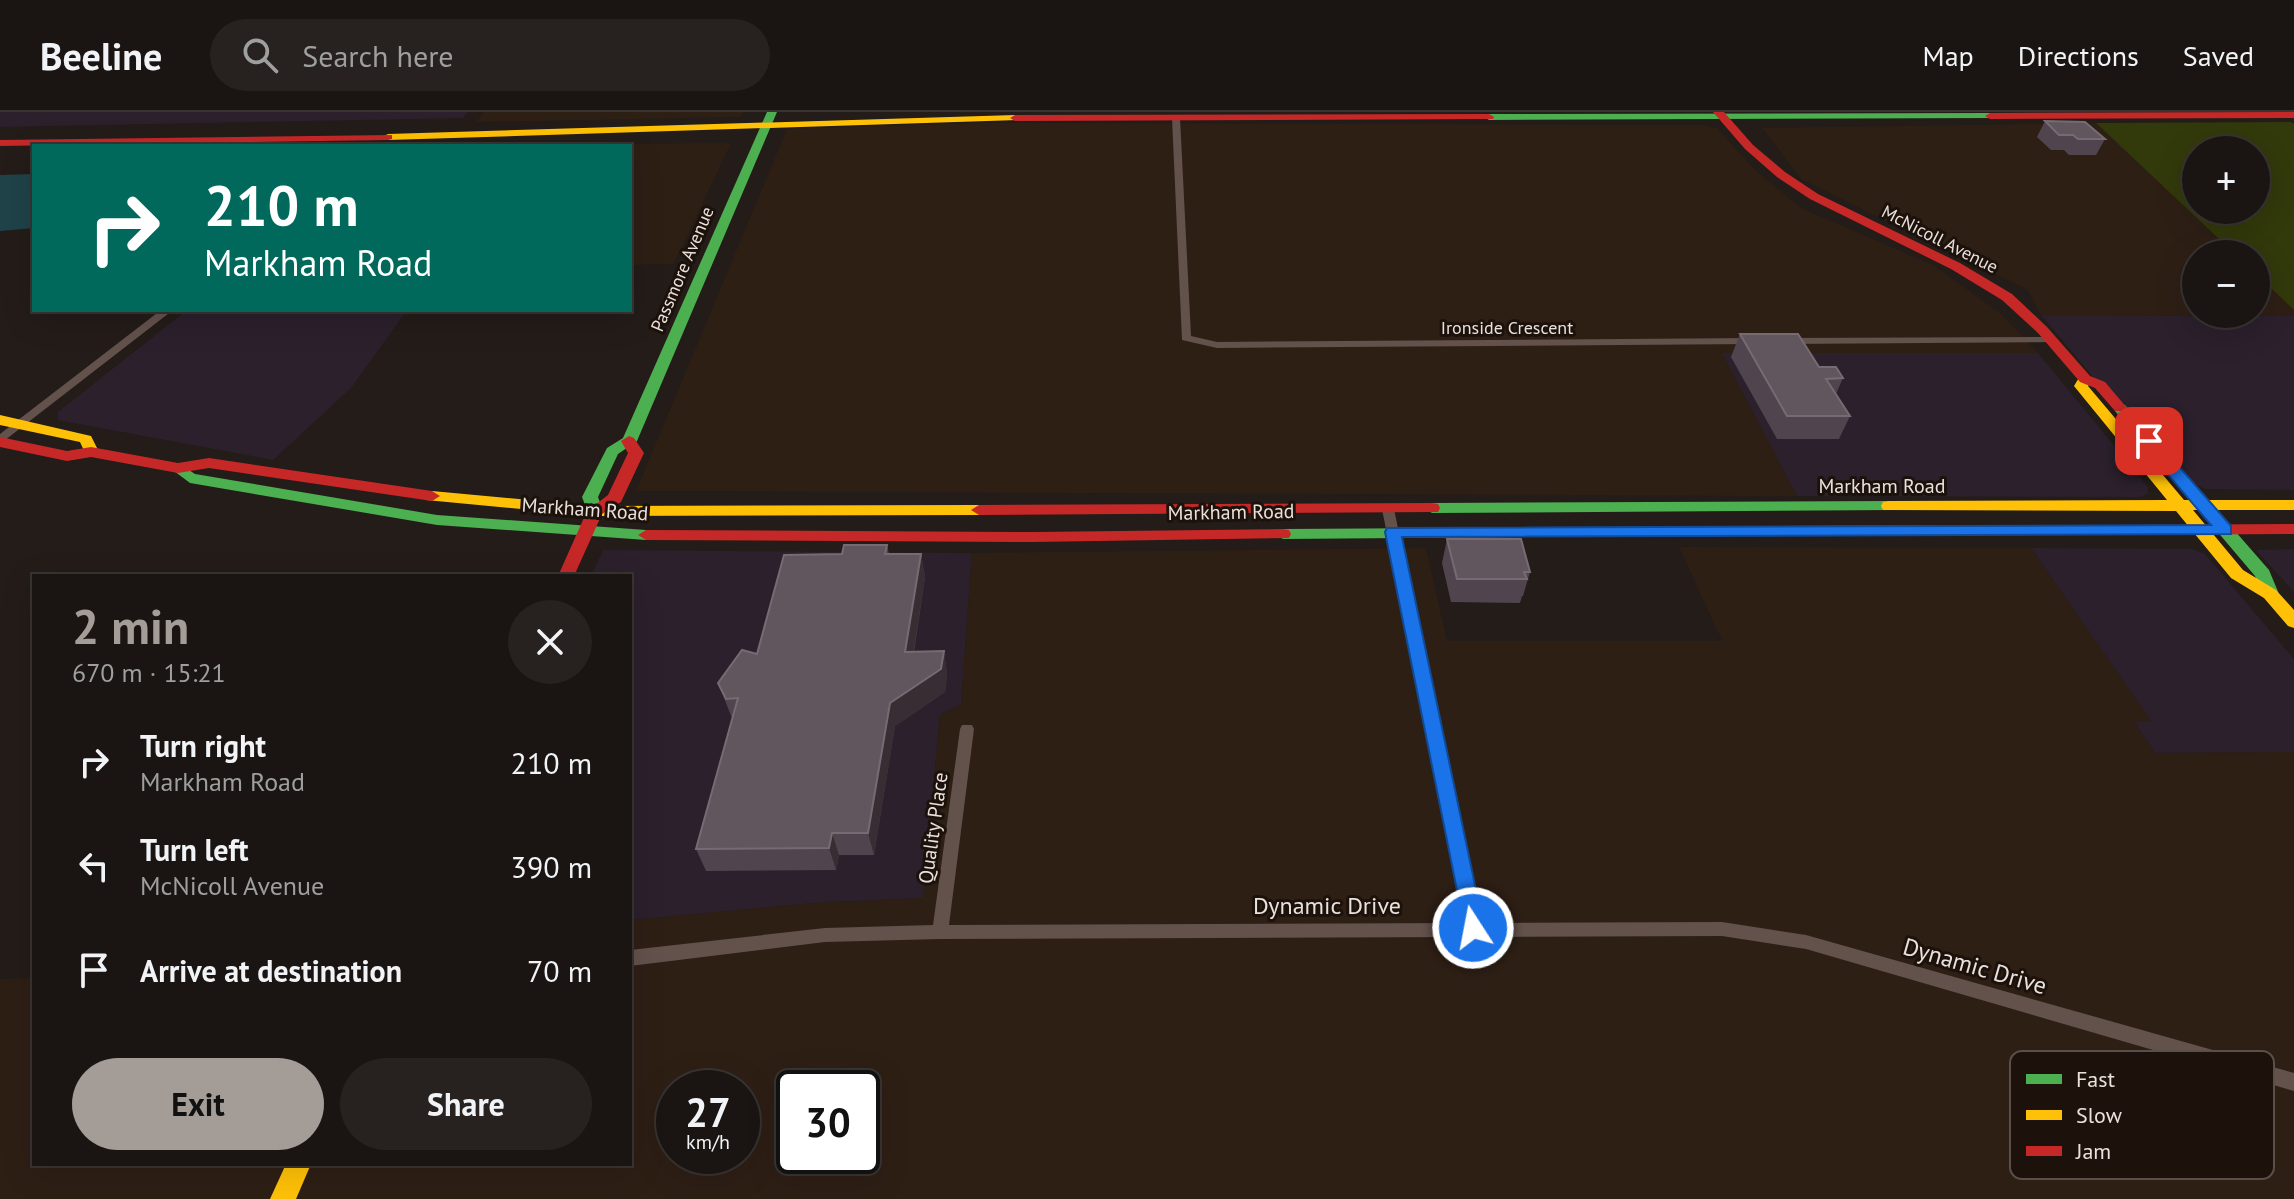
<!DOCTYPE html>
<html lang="en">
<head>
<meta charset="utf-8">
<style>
	body { margin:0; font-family:"PT Sans",sans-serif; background:#272220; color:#f1f3f6; height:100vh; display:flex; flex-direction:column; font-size:30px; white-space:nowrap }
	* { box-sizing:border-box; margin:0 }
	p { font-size:26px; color:#9f9f9f }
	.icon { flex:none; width:44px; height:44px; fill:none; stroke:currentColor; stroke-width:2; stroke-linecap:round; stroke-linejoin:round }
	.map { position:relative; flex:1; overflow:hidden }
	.side { position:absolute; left:32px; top:462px; width:600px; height:592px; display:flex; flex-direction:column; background:#1a1512; border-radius:0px; box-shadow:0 8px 32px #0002,0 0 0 2px #383432 }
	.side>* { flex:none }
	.guide { position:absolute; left:32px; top:32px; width:600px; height:168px; border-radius:0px; box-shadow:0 8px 32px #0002,0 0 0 2px #383432; background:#00695c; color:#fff; overflow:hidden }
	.tools { position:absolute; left:2182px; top:24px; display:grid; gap:16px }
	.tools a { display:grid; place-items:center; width:88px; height:88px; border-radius:50%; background:#1a1512; box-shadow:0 8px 32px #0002,0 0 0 2px #383432; font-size:40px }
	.speed { position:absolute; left:656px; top:958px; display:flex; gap:16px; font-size:40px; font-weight:700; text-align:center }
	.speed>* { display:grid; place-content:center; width:104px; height:104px; border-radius:50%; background:#1a1512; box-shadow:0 8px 32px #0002,0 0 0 2px #383432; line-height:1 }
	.speed small { font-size:20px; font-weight:400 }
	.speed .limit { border:4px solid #111; border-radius:12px; background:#fff; color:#111 }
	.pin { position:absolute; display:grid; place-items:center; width:68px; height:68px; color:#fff; margin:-34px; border-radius:16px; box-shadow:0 4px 12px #0006 }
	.me { position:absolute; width:88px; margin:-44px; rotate:349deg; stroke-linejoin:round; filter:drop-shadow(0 0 6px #0008) }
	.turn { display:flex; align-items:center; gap:28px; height:168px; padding:0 40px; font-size:36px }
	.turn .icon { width:104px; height:104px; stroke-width:2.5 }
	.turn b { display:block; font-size:56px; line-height:68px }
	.round { display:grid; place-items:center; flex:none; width:84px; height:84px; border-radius:42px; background:#272220 }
	.overview { display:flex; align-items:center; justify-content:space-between; height:136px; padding:0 40px }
	h1 { font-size:48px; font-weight:600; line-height:60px; color:#a49c97 }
	.cta { display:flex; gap:16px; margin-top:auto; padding:16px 40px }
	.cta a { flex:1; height:92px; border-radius:48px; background:#a49c97; color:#111; font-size:32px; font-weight:600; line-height:92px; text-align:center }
	.cta a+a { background:#272220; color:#f1f3f6 }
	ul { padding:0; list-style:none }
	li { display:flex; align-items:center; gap:24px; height:104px; padding:0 40px }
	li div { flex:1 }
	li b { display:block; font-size:30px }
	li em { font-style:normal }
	header { display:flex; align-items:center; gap:48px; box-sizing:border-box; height:112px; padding:0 40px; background:#1a1512; border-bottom:2px solid #383432 }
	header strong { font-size:38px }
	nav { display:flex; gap:44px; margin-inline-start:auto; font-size:28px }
	.search { width:560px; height:72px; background:#272220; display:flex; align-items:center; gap:20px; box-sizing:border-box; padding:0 28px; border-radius:44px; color:#9f9f9f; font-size:30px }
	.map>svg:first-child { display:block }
</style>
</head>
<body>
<header>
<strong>Beeline</strong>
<div class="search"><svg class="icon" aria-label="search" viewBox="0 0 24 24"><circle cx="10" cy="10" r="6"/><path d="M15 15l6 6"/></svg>Search here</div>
<nav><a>Map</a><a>Directions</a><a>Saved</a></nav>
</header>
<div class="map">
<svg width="2294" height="1087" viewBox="0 0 2294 1087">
	<rect width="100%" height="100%" fill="#231c18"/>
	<!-- commercial -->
	<g fill="#2b202c">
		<polygon points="0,0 468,0 463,6 0,15"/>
		<polygon points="187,198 407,198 351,276 273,348 58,308 58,300"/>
		<polygon points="2041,203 2294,204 2294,378 2205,377 2193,371 2093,265"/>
		<polygon points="1721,241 2038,241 2148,375 2148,381 2140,385 1797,384"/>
		<polygon points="2031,436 2193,437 2205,442 2294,547 2294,640 2155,641 2134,610 2151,610"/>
		<polygon points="2294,437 2294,480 2256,438"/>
		<polygon points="603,438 972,441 961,592 940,603 923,786 815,791 630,808 630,464 591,464"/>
	</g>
	<!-- built -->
	<g fill="#2e1f15" fill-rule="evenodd">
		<polygon points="484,0 743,0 741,5 476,10"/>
		<polygon points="984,11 1704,13 1717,16 1755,58 1801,96 1935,154 2001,202 2038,241 1722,241 1797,384 636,379 787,17"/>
		<polygon points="2096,11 2235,142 2196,142 2196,202 2256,202 2256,162 2294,198 2294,204 2041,203 2028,178 1801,67 1762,16"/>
		<polygon points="731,31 674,152 630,153 630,34 369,34"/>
		<path d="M1679,435l352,1 121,174h-18l21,31 139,-1v447h-2294v-220l34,-1v186h596v-244l185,-17 108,-5 17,-183 21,-11 11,-151 454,-5 21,93h275zM674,976h68v68h-68zM794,976h68v68h-68z"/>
	</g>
	<!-- green -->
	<path fill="#32390b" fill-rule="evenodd" d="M2291,10l3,2v186l-38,-36v-20h-21l-139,-131zM2196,38h60v60h-60z"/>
	<!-- water -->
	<polygon fill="#204249" points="34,62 34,116 0,119 0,63"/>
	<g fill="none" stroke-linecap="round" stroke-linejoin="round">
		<!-- street -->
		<g fill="#63514c" fill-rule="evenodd">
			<polygon points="1176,3 1180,6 1191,224 1217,230 1754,226 1759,229 1754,232 1217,236 1182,228 1172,6"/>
			<polygon points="161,198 173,198 0,332 0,322"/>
			<polygon points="2050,225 2055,228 2054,230 1786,232 1781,229 1786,226"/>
			<polygon points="1388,393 1394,397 1480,811 1722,810 1806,823 2294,961 2294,979 1806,837 1722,824 940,827 825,830 630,854 630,838 825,816 933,813 960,617 962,613 972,613 974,617 949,813 1464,811 1382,397"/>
		</g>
		<!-- fast -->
		<g fill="#4caf50" fill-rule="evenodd">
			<polygon points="767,0 777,0 637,329 618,342 598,385 603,399 601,403 589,403 582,385 607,336 623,326"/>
			<polygon points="1990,1 1995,4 1994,6 1489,8 1484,5 1489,2"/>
			<polygon points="2120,292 2125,293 2269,458 2279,482 2276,486 2264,486 2255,464 2115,299 2115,293"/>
			<polygon points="178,351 195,362 437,403 646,418 654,423 646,428 437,413 190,371 170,356"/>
			<polygon points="1889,389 1895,390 1897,394 1895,398 1432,401 1424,396 1432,391"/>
			<polygon points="1779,414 1785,415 1787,419 1785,423 1283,427 1275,422 1283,417"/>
		</g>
		<!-- slow -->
		<g fill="#ffc107" fill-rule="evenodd">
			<polygon points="1015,3 1020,6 1019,8 388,28 382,25 388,22"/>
			<polygon points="2085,263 2092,267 2088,274 2184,388 2294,388 2294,398 2193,398 2243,458 2276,478 2294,498 2294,516 2288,514 2264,486 2231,466 2176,399 1883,398 1881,394 1883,390 1889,389 2167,388 2074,274 2080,264"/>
			<polygon points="0,303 91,324 99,340 91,345 86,343 80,330 0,313"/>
			<polygon points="432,379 595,394 979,393 987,398 979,403 595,404 426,388 424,384 426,380"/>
			<polygon points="2131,413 2139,418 2137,422 1779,424 1771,419 1779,414"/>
			<polygon points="286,1052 311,1052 296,1087 270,1087"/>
		</g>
		<!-- jam -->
		<g fill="#c62828" fill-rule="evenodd">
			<polygon points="1713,0 1724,0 1753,33 1785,60 1818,82 1960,151 2012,182 2047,215 2090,264 2105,270 2127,296 2125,299 2115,299 2095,276 2080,270 2038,221 2002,188 1951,157 1810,87 1777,65 1745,37"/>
			<polygon points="2294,0 2294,6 1990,7 1985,4 1990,1"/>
			<polygon points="1489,2 1494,5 1493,7 1015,9 1010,6 1015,3"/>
			<polygon points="392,23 392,27 388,28 0,34 0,28"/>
			<polygon points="629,324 634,326 644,341 621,390 602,402 574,464 558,464 587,399 608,383 628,341 621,329"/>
			<polygon points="0,325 67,339 91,335 178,351 209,346 432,379 440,384 432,389 209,356 178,361 91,345 67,349 0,335"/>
			<polygon points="1432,391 1438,392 1440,396 1438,400 979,403 971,398 979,393"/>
			<polygon points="2294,412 2294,422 2131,423 2123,418 2131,413"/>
			<polygon points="1283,417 1289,418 1291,422 1289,426 1033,430 646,428 638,423 646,418 1033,420"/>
		</g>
	</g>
	<!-- wall -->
	<g fill="#50454f">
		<polygon points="2045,9 2105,27 2096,43 2069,43 2064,38 2051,38 2037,25"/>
		<polygon points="1740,222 1843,266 1836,282 1850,304 1839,327 1777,327 1731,245"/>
		<polygon points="1447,427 1530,460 1523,484 1522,484 1520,491 1451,490 1442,451"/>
		<polygon points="887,433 889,442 921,442 925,465 914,540 944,539 947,563 945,580 895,614 874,743 839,743 836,758 706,759 696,737 732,606 718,571 757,542"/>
	</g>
	<!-- shaded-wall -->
	<g fill="#372d32">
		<polygon points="921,442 925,465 910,563 905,540"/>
		<polygon points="944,539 947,563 945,580 895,614 874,743 868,721 890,591"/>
		<polygon points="832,721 839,743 836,758 829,736"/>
	</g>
	<!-- building -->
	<g fill="#61565e" stroke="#766b72" stroke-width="2">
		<polygon points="2045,9 2085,10 2105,27 2078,27 2073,23 2059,23"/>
		<polygon points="1740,222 1798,222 1819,255 1836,255 1843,266 1826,267 1850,304 1787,304"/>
		<polygon points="1447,427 1521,427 1530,460 1524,460 1527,467 1457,467"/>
		<polygon points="844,433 887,433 885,442 921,442 905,540 944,539 941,557 890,591 868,721 832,721 829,736 696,737 738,586 726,587 718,571 742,538 757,542 784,443 842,442"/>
	</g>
	<!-- route -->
	<polygon fill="#1a73e8" stroke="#114b97" stroke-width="2" points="2143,326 2154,326 2231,414 2231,422 1402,425 1484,816 1481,823 1466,823 1385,420 1387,416 2211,413 2143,333"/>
	<g text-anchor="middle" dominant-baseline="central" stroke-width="6" stroke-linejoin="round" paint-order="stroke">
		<!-- far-street labels -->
		<g font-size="18" fill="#e9e1dc" stroke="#1d120b">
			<text transform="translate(1940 127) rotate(27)">McNicoll Avenue</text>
			<text transform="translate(682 157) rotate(-67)">Passmore Avenue</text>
			<text x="1507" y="215">Ironside Crescent</text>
		</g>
		<!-- street labels -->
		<g font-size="20" fill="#e9e1dc" stroke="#1d120b">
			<text x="1882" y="374">Markham Road</text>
			<text transform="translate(585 397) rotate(4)">Markham Road</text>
			<text transform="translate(1231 400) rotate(-1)">Markham Road</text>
			<text transform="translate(933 716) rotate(-82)">Quality Place</text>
		</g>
		<!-- near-street labels -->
		<g font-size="24" fill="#e9e1dc" stroke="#1d120b">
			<text x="1327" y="793">Dynamic Drive</text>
			<text transform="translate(1975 854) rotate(16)">Dynamic Drive</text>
		</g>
	</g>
	<!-- legend -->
	<rect x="2010" y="939" width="264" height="128" rx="12" fill="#1d120b" stroke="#5a504a" stroke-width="2"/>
	<rect x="2026" y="962" width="36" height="10" fill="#4caf50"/>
	<rect x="2026" y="998" width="36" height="10" fill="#ffc107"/>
	<rect x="2026" y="1034" width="36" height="10" fill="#c62828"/>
	<g font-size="22" fill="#e9e1dc">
		<text x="2076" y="975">Fast</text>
		<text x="2076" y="1011">Slow</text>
		<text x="2076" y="1047">Jam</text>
	</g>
</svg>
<div class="tools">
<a>+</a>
<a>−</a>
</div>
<div class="speed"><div>27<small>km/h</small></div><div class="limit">30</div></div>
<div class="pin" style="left:2149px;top:329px;background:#d93025"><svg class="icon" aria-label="arrive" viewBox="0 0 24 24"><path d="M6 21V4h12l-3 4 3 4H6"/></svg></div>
<svg class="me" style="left:1473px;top:816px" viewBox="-20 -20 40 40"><circle r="17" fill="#1a73e8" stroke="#fff" stroke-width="3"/><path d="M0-11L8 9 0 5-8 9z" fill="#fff"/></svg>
<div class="guide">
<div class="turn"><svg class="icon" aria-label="right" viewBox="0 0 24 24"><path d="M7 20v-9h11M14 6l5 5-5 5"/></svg><div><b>210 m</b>Markham Road</div></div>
</div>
<section class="side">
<div class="overview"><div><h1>2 min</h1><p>670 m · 15:21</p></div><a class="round"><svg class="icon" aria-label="close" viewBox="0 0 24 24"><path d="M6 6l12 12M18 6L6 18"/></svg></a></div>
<ul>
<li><svg class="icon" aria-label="right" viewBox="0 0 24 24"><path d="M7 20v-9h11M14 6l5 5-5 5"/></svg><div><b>Turn right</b><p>Markham Road</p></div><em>210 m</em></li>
<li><svg class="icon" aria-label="left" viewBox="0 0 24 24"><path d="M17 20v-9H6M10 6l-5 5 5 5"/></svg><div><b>Turn left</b><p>McNicoll Avenue</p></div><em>390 m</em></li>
<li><svg class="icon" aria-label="arrive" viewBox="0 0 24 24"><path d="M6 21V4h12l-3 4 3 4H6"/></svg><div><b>Arrive at destination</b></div><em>70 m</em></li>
</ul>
<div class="cta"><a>Exit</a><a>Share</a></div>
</section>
</div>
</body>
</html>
